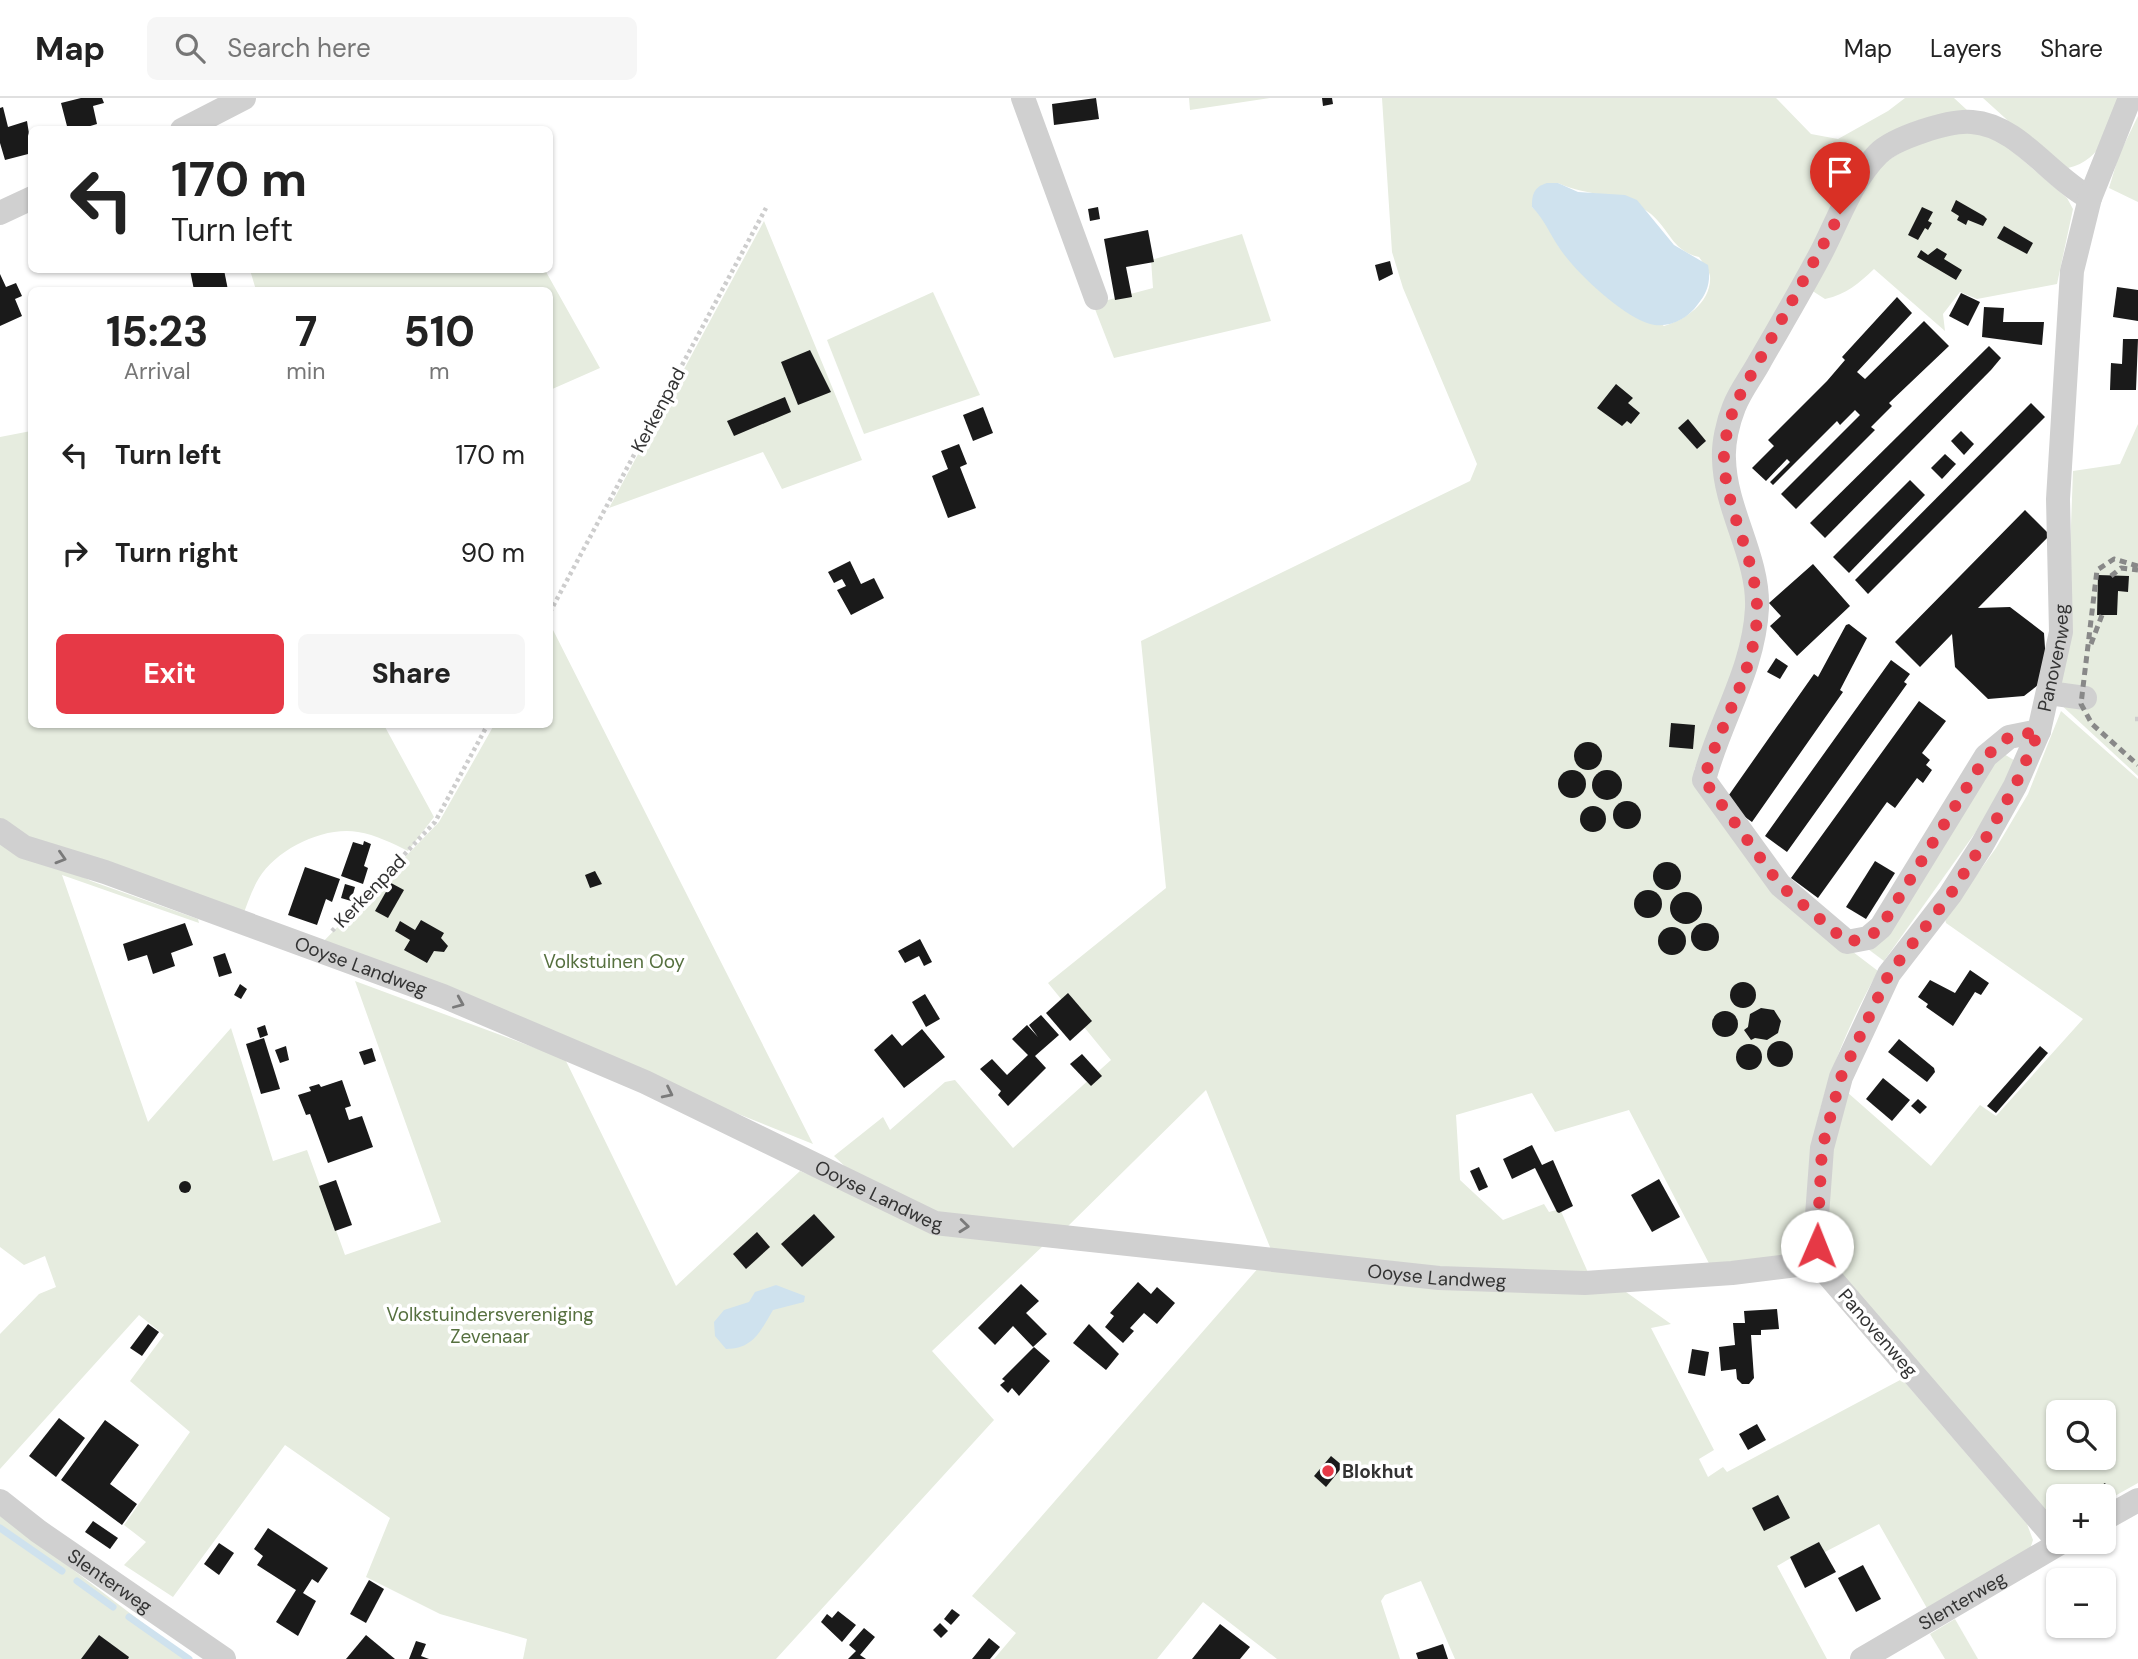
<!DOCTYPE html>
<html lang="en">
<head>
<meta charset="utf-8">
<style>
	body { margin:0; font-family:"DM Sans",sans-serif; background:#f6f6f6; color:#222; height:100vh; display:flex; flex-direction:column; font-size:26px; white-space:nowrap }
	* { box-sizing:border-box; margin:0 }
	p { font-size:23px; color:#767676 }
	.icon { flex:none; width:38px; height:38px; fill:none; stroke:currentColor; stroke-width:2; stroke-linecap:round; stroke-linejoin:round }
	.map { position:relative; flex:1; overflow:hidden }
	.sheet { position:absolute; left:28px; top:189px; width:525px; height:441px; display:flex; flex-direction:column; background:#fff; border-radius:10px; box-shadow:0 2px 5px #0004 }
	.sheet>* { flex:none }
	.top-card { position:absolute; left:28px; top:28px; width:525px; height:147px; border-radius:10px; box-shadow:0 2px 5px #0004; background:#fff; color:#222; overflow:hidden }
	.tools { position:absolute; left:2046px; top:1302px; display:grid; gap:14px }
	.tools a { display:grid; place-items:center; width:70px; height:70px; border-radius:10px; background:#fff; box-shadow:0 2px 5px #0004; font-size:35px }
	.pin { position:absolute; display:grid; place-items:center; width:60px; height:60px; color:#fff; margin:-72px -30px; border-radius:50% 50% 50% 0; rotate:-45deg; box-shadow:0 0 7px #0007 }
	.pin .icon { rotate:45deg }
	.me { position:absolute; width:77px; margin:-38px; rotate:1deg; stroke-linejoin:round; filter:drop-shadow(0 0 5px #0008) }
	.turn { display:flex; align-items:center; gap:24px; height:147px; padding:0 28px; font-size:32px }
	.turn .icon { width:91px; height:91px; stroke-width:2.5 }
	.turn b { display:block; font-size:49px; line-height:60px }
	.eta { display:flex; justify-content:space-evenly; align-items:center; height:119px; text-align:center }
	.eta b { font-size:42px; font-weight:800; line-height:49px }
	.button { display:flex; gap:14px; margin-top:auto; padding:14px 28px }
	.button a { flex:1; height:80px; border-radius:10px; background:#e63946; color:#fff; font-size:28px; font-weight:800; line-height:80px; text-align:center }
	.button a+a { background:#f6f6f6; color:#222 }
	ul { padding:0; list-style:none }
	li { display:flex; align-items:center; gap:21px; height:98px; padding:0 28px }
	li div { flex:1 }
	li b { display:block; font-size:26px }
	li em { font-style:normal }
	header { display:flex; align-items:center; gap:42px; box-sizing:border-box; height:98px; padding:0 35px; background:#fff; border-bottom:2px solid #e0e0e0 }
	header strong { font-size:33px }
	nav { display:flex; gap:38px; margin-inline-start:auto; font-size:24px }
	.search { width:490px; height:63px; background:#f6f6f6; display:flex; align-items:center; gap:18px; box-sizing:border-box; padding:0 24px; border-radius:10px; color:#767676; font-size:26px }
	.map>svg:first-child { display:block }
</style>
</head>
<body>
<header>
<strong>Map</strong>
<div class="search"><svg class="icon" aria-label="search" viewBox="0 0 24 24"><circle cx="10" cy="10" r="6"/><path d="M15 15l6 6"/></svg>Search here</div>
<nav><a>Map</a><a>Layers</a><a>Share</a></nav>
</header>
<div class="map">
<svg width="2138" height="1561" viewBox="0 0 2138 1561">
	<rect width="100%" height="100%" fill="#fff"/>
	<!-- green -->
	<g fill="#e6ecdf" fill-rule="evenodd">
		<polygon points="1189,0 1270,0 1190,12"/>
		<path d="M1382,0h394l35,36 27,5 50,-28 17,-13h49l13,12 -83,26 -22,17 -18,28 -120,253 25,173 -1,32 -54,131 87,127 97,74c-31,56 -55,113 -66,176 -5,31 -4,65 -6,97l-4,9 -89,18 -84,-161 -74,22 -23,-39 -76,22 4,65 43,40 41,-16 5,8 11,-3 30,68 -316,-20 -68,-167 -145,143 -106,-13 -82,-27 -39,-37 49,-39 7,13 55,-48 10,-2 58,68 98,-88 -63,-77 118,-95 -25,-247 329,-160 7,-17 -74,-176 -11,-36zM1558,85c30,14 66,9 93,31 19,16 21,37 48,43 4,6 10,13 11,19 2,26 -25,44 -46,50l-105,-79 -16,-30 -11,-10z"/>
		<path d="M1983,0h140c-13,29 -20,62 -55,70l-20,-11z"/>
		<polygon points="2138,18 2138,104 2109,90 2119,57"/>
		<path d="M1972,31l32,15 63,54 6,11 -16,75 -80,15 -17,-7 -17,22 2,17 -71,-62c-16,15 -27,25 -49,30l-14,-9 66,-123 36,-22z"/>
		<polygon points="764,123 862,362 782,391 763,354 609,410"/>
		<polygon points="1242,136 1271,223 1114,260 1093,206 1153,190 1151,162"/>
		<polygon points="250,172 545,172 600,270 550,292 550,192 256,192"/>
		<polygon points="933,194 980,297 864,336 827,242"/>
		<polygon points="2138,326 2138,678 2058,604 2067,538 2073,373 2120,366"/>
		<path d="M31,333l1,293 352,1 50,92 -26,34c-16,-8 -32,-16 -50,-19 -34,-6 -81,17 -99,46 -8,13 -13,30 -19,45l-138,-50 -102,-50v-386z"/>
		<polygon points="550,526 813,1046 319,848 439,724 494,627 550,626"/>
		<path d="M2061,613l77,68v704l-34,19v-6h-46v23l-12,-6 -207,-236 -13,-40 6,-82 15,-63 84,74 49,-61 16,11 87,-97 -137,-96 -1,-4 51,-71 32,-54zM2058,1314h46v46h-46z"/>
		<polygon points="1999,653 2017,664 1980,728 1884,863 1868,851"/>
		<polygon points="0,737 91,783 198,821 199,825 62,777 148,1024 231,930 273,1063 307,1052 345,1157 441,1124 355,883 565,961 676,1188 800,1073 937,1128 1045,1146 932,1253 994,1322 776,1561 523,1561 527,1541 440,1516 366,1479 390,1420 285,1347 173,1499 124,1467 146,1444 124,1427 190,1334 130,1283 164,1237 139,1217 0,1371 0,1236 39,1196 56,1189 45,1158 24,1167 0,1149"/>
		<polygon points="1260,1168 1626,1194 1671,1226 1651,1230 1714,1352 1699,1361 1708,1379 1723,1369 1727,1374 1902,1281 2027,1426 2033,1442 2030,1451 1928,1512 1879,1426 1821,1456 1815,1446 1777,1468 1827,1561 1455,1561 1421,1483 1385,1497 1381,1503 1400,1561 1277,1561 1203,1504 1157,1561 994,1561 1016,1535 972,1498"/>
		<polygon points="0,1416 190,1561 0,1561"/>
		<polygon points="1955,1521 1978,1561 1945,1561 1930,1536"/>
	</g>
	<!-- water -->
	<g fill="#cfe2ee">
		<path d="M1547,85h11l20,9 47,3 12,5 37,45 34,20c3,15 0,27 -10,39 -11,16 -32,26 -51,19 -28,-10 -73,-52 -89,-77 -9,-14 -14,-27 -26,-39 0,-13 2,-20 15,-24z"/>
		<path d="M776,1187l29,11 -1,6 -31,8c-13,22 -20,39 -47,39l-11,-13 -1,-14 10,-12 25,-8 6,-10z"/>
	</g>
	<g fill="none" stroke-linecap="round" stroke-linejoin="round">
		<!-- stream -->
		<g stroke="#cfe2ee" stroke-width="7">
			<polyline points="0,1430 62,1473"/>
			<polyline points="77,1483 113,1509"/>
			<polyline points="129,1519 189,1561"/>
		</g>
	</g>
	<!-- building -->
	<g fill="#1a1a1a">
		<polygon points="81,0 102,0 104,5 93,8 97,26 87,29 87,32 68,32 61,5"/>
		<polygon points="1096,0 1099,21 1054,27 1052,6"/>
		<polygon points="1322,0 1332,0 1333,6 1323,8"/>
		<polygon points="3,9 8,29 27,23 32,55 5,62 0,45 0,10"/>
		<polygon points="1956,102 1984,118 1987,121 1983,128 1968,122 1966,127 1957,122 1959,118 1951,113"/>
		<polygon points="1098,109 1100,121 1090,123 1088,111"/>
		<polygon points="1922,109 1933,114 1928,123 1932,125 1928,132 1925,130 1918,142 1908,137"/>
		<polygon points="2004,128 2033,145 2027,156 1997,140"/>
		<polygon points="1148,132 1154,164 1126,169 1132,199 1115,202 1104,141"/>
		<polygon points="1937,150 1947,156 1944,161 1962,172 1956,182 1917,159 1921,152 1928,157"/>
		<polygon points="1390,163 1393,176 1379,183 1375,167"/>
		<polygon points="190,172 224,172 228,192 194,192"/>
		<polygon points="0,176 6,189 16,185 22,198 15,201 22,218 0,228"/>
		<polygon points="2117,189 2138,192 2138,223 2113,219"/>
		<polygon points="1961,195 1980,204 1968,228 1949,218"/>
		<polygon points="1897,199 1912,215 1857,274 1865,281 1924,223 1949,248 1889,305 1892,308 1871,329 1875,332 1796,411 1781,396 1860,317 1855,312 1840,327 1837,323 1773,387 1770,384 1790,364 1787,361 1766,383 1752,370 1774,348 1768,342 1827,283 1845,262 1842,259"/>
		<polygon points="1984,209 2004,210 2003,224 2044,224 2042,247 1982,239"/>
		<polygon points="2123,241 2138,241 2136,292 2110,292 2111,265 2122,266"/>
		<polygon points="1989,248 2001,260 1991,272 1825,440 1810,425"/>
		<polygon points="810,252 831,294 798,307 781,264"/>
		<polygon points="1616,286 1633,300 1628,305 1640,315 1631,326 1627,323 1622,328 1597,310"/>
		<polygon points="785,299 791,314 734,338 727,323"/>
		<polygon points="2031,305 2045,319 1868,496 1855,482"/>
		<polygon points="983,309 993,335 973,343 963,317"/>
		<polygon points="1688,321 1706,343 1697,351 1678,330"/>
		<polygon points="1961,333 1974,346 1964,357 1951,343"/>
		<polygon points="959,346 967,366 960,369 976,410 948,420 932,378 948,371 941,353"/>
		<polygon points="1945,356 1956,366 1942,381 1931,370"/>
		<polygon points="1910,382 1925,397 1849,475 1833,459"/>
		<polygon points="2025,412 2050,437 1978,510 2010,509 2044,535 2047,580 2024,598 1988,601 1955,569 1952,536 1920,569 1895,544"/>
		<polygon points="850,463 861,486 874,480 884,500 851,517 837,492 846,488 842,481 834,485 828,474"/>
		<polygon points="1813,466 1850,508 1797,558 1770,528 1781,518 1769,505"/>
		<polygon points="2098,477 2129,478 2128,494 2118,493 2117,517 2097,517"/>
		<polygon points="1849,526 1867,540 1840,592 1843,594 1752,724 1724,704 1814,576 1818,579 1846,527"/>
		<polygon points="1776,560 1788,568 1780,581 1767,574"/>
		<polygon points="1891,562 1910,576 1904,584 1907,586 1787,754 1765,738"/>
		<polygon points="1919,603 1946,623 1922,655 1930,662 1926,667 1932,672 1923,685 1917,680 1895,710 1887,704 1818,800 1791,780"/>
		<polygon points="1671,625 1695,627 1693,651 1669,649"/>
		<circle cx="1588" cy="658" r="14"/>
		<circle cx="1572" cy="686" r="14"/>
		<circle cx="1607" cy="687" r="15"/>
		<circle cx="1627" cy="717" r="14"/>
		<circle cx="1593" cy="721" r="13"/>
		<polygon points="364,743 371,746 364,768 368,770 363,786 341,778 353,744 363,747"/>
		<polygon points="1875,763 1895,775 1866,821 1846,809"/>
		<circle cx="1667" cy="778" r="14"/>
		<polygon points="305,769 340,781 332,804 326,801 317,827 288,817"/>
		<polygon points="595,773 602,786 590,790 585,777"/>
		<polygon points="391,785 404,792 388,820 375,813"/>
		<polygon points="345,786 355,789 351,803 341,800"/>
		<circle cx="1648" cy="806" r="14"/>
		<circle cx="1686" cy="810" r="16"/>
		<polygon points="421,822 444,835 441,840 448,848 444,854 434,853 427,865 404,852 410,842 395,833 400,823 415,832"/>
		<polygon points="185,825 193,847 171,855 175,868 153,876 147,857 128,863 123,846"/>
		<circle cx="1705" cy="839" r="14"/>
		<circle cx="1672" cy="843" r="14"/>
		<polygon points="920,841 932,864 924,868 919,858 905,865 898,853"/>
		<polygon points="225,855 232,875 219,879 213,859"/>
		<polygon points="1970,872 1989,885 1981,897 1975,894 1953,928 1926,909 1928,906 1918,899 1930,882 1955,895"/>
		<circle cx="1743" cy="897" r="13"/>
		<polygon points="240,886 247,891 241,901 234,897"/>
		<polygon points="1068,895 1092,923 1070,943 1046,915"/>
		<polygon points="925,896 940,921 926,929 912,904"/>
		<polygon points="1761,910 1774,912 1781,923 1778,935 1767,942 1755,940 1751,942 1744,932 1748,929 1750,916"/>
		<circle cx="1725" cy="926" r="13"/>
		<polygon points="1041,917 1059,937 1035,958 1046,970 1008,1008 998,997 1001,993 980,971 992,961 1007,977 1028,957 1012,941 1027,927 1038,939 1029,927"/>
		<polygon points="265,927 268,937 260,940 257,930"/>
		<polygon points="922,931 945,959 904,990 874,952 892,936 902,948"/>
		<polygon points="264,940 280,991 261,996 246,946"/>
		<polygon points="1899,941 1934,970 1935,974 1927,984 1888,954"/>
		<circle cx="1780" cy="956" r="13"/>
		<circle cx="1749" cy="959" r="13"/>
		<polygon points="286,948 289,962 280,965 275,952"/>
		<polygon points="2040,948 2048,955 1996,1015 1987,1008"/>
		<polygon points="372,950 376,963 364,967 359,954"/>
		<polygon points="1082,956 1102,978 1091,988 1070,966"/>
		<polygon points="1883,980 1910,1002 1892,1023 1866,1001"/>
		<polygon points="342,982 351,1008 345,1010 349,1022 362,1018 373,1049 328,1065 310,1016 306,1017 298,997 311,993 309,989 319,986 321,989"/>
		<polygon points="1918,1001 1927,1009 1920,1016 1911,1008"/>
		<polygon points="1532,1047 1542,1067 1553,1062 1573,1108 1559,1115 1557,1114 1535,1070 1512,1081 1503,1061"/>
		<polygon points="1479,1069 1488,1089 1479,1093 1470,1073"/>
		<polygon points="1659,1081 1680,1119 1652,1134 1631,1097"/>
		<polygon points="336,1082 352,1127 335,1133 319,1088"/>
		<circle cx="185" cy="1089" r="6"/>
		<polygon points="814,1116 835,1139 802,1169 781,1146"/>
		<polygon points="757,1134 770,1149 746,1171 733,1156"/>
		<polygon points="1138,1184 1151,1196 1157,1189 1175,1205 1157,1226 1144,1215 1130,1230 1134,1233 1123,1245 1105,1229 1114,1218 1110,1215"/>
		<polygon points="1021,1186 1039,1203 1026,1215 1047,1236 1033,1249 1013,1228 995,1247 978,1230"/>
		<polygon points="1777,1211 1779,1231 1761,1232 1761,1237 1751,1237 1754,1280 1749,1286 1742,1286 1737,1281 1736,1271 1721,1273 1719,1249 1735,1247 1733,1225 1745,1225 1744,1213"/>
		<polygon points="148,1226 159,1234 142,1258 130,1250"/>
		<polygon points="1089,1226 1119,1256 1106,1272 1073,1245"/>
		<polygon points="1034,1249 1050,1263 1019,1298 1012,1290 1008,1295 1000,1287 1005,1283 1002,1281"/>
		<polygon points="1692,1251 1709,1254 1705,1278 1688,1275"/>
		<polygon points="59,1320 85,1340 56,1379 29,1358"/>
		<polygon points="105,1322 139,1347 110,1386 137,1406 122,1427 61,1382"/>
		<polygon points="1757,1326 1766,1342 1748,1352 1739,1336"/>
		<polygon points="1331,1358 1343,1368 1326,1389 1314,1378"/>
		<polygon points="2105,1385 2110,1393 2098,1398 2094,1392"/>
		<polygon points="1778,1397 1790,1420 1764,1433 1752,1410"/>
		<polygon points="93,1423 118,1440 110,1451 85,1434"/>
		<polygon points="268,1430 328,1470 318,1485 312,1481 303,1495 316,1503 298,1538 276,1524 296,1492 257,1467 263,1458 254,1451"/>
		<polygon points="1819,1444 1836,1474 1805,1490 1790,1459"/>
		<polygon points="219,1445 234,1455 219,1477 204,1466"/>
		<polygon points="1863,1467 1881,1501 1856,1514 1838,1480"/>
		<polygon points="369,1482 384,1491 366,1525 350,1516"/>
		<polygon points="952,1511 960,1517 951,1527 944,1521"/>
		<polygon points="838,1513 856,1527 842,1544 821,1524 827,1516 832,1520"/>
		<polygon points="940,1525 948,1533 941,1540 933,1532"/>
		<polygon points="1220,1526 1250,1549 1240,1561 1192,1561"/>
		<polygon points="864,1530 875,1539 860,1557 866,1561 848,1561 856,1553 849,1547"/>
		<polygon points="99,1537 129,1559 128,1561 81,1561"/>
		<polygon points="366,1537 395,1561 346,1561"/>
		<polygon points="989,1540 1000,1549 990,1561 972,1561"/>
		<polygon points="416,1543 426,1546 421,1558 429,1561 409,1561"/>
		<polygon points="1443,1546 1448,1561 1418,1561 1416,1555"/>
	</g>
	<g fill="none" stroke-linecap="round" stroke-linejoin="round">
		<!-- path -->
		<g stroke="#cdcdcd" stroke-width="4.5" stroke-dasharray="3.5 3.5" stroke-linecap="butt">
			<polyline points="550,514 766,110"/>
			<polyline points="2135,621 2138,621"/>
			<polyline points="332,833 435,724 488,626"/>
		</g>
		<!-- minor -->
		<g stroke="#d0d0d0" stroke-width="24">
			<polyline points="1023,0 1096,200"/>
			<polyline points="182,32 244,0"/>
			<polyline points="0,115 32,100"/>
			<polyline points="2049,595 2085,600"/>
			<path d="M2039,633l-30,6 -23,19 -105,171 -13,11 -21,4 -67,-57 -76,-105c15,-58 50,-110 53,-172 2,-51 -32,-98 -33,-149 -1,-16 4,-37 10,-52 6,-16 18,-31 26,-46 20,-35 41,-70 60,-106 18,-34 31,-74 58,-101 16,-16 71,-34 94,-32 46,3 78,55 118,76"/>
			<path id="s1" d="M0,732l24,17 81,25 338,124 202,86 290,141 504,55 146,5 147,-10 89,-11"/>
			<path id="s2" d="M0,1403l38,30 186,128"/>
			<polyline points="2104,1421 2138,1402"/>
			<path id="s3" d="M2059,1445l-231,-268 -7,-13 -5,-33 6,-81 19,-71 48,-103 61,-79 32,-50 33,-59 24,-55 22,-99 -3,-133 14,-228 18,-73 40,-100"/>
			<path id="s4" d="M1862,1561l200,-117"/>
		</g>
		<!-- rail -->
		<g stroke="#888" stroke-width="5" stroke-dasharray="7 5" stroke-linecap="butt">
			<polyline points="2138,468 2114,461 2097,472 2081,606 2092,626 2138,667"/>
			<polyline points="2111,478 2121,470 2138,472"/>
			<polyline points="2091,546 2102,517"/>
		</g>
	</g>
	<!-- one-way arrows -->
	<defs><path id="oneway-chevron" d="M-2-3.5L2.5 0L-2 3.5" fill="none" stroke-width="1.6" stroke-linecap="round" stroke-linejoin="round" transform="scale(1.75)"/></defs>
	<g stroke="#7a7a7a">
		<use href="#oneway-chevron" transform="translate(61 760) rotate(17)"/>
		<use href="#oneway-chevron" transform="translate(459 905) rotate(23)"/>
		<use href="#oneway-chevron" transform="translate(668 995) rotate(26)"/>
		<use href="#oneway-chevron" transform="translate(964 1128) rotate(6)"/>
	</g>
	<g fill="none" stroke-linecap="round" stroke-linejoin="round">
		<!-- route -->
		<path stroke="#e63946" stroke-width="12" stroke-dasharray="0 21.6" d="M1817,1148l5,-98 19,-71 48,-103 61,-79 32,-50 33,-59 24,-55 -30,6 -23,19 -105,171 -13,11 -21,4 -67,-57 -76,-105c15,-57 55,-113 53,-174 -2,-51 -32,-97 -33,-147 -1,-18 6,-36 10,-53l106,-192"/>
	</g>
	<!-- markers -->
	<circle fill="#e63946" stroke="#fff" stroke-width="2.5" cx="1328" cy="1373" r="7"/>
	<g text-anchor="middle" dominant-baseline="central" stroke-width="7" stroke-linejoin="round" paint-order="stroke">
		<!-- street labels -->
		<g font-size="19" fill="#333" stroke="#fff">
			<text transform="translate(658 312) rotate(-62)">Kerkenpad</text>
			<text stroke="none"><textPath href="#s3" startOffset="1032">Panovenweg</textPath></text>
			<text transform="translate(370 793) rotate(-46)">Kerkenpad</text>
			<text stroke="none"><textPath href="#s1" startOffset="387">Ooyse Landweg</textPath></text>
			<text stroke="none"><textPath href="#s1" startOffset="954">Ooyse Landweg</textPath></text>
			<text stroke="none"><textPath href="#s1" startOffset="1521">Ooyse Landweg</textPath></text>
			<text transform="translate(1878 1235) rotate(49)">Panovenweg</text>
			<text stroke="none"><textPath href="#s2" startOffset="136">Slenterweg</textPath></text>
			<text stroke="none"><textPath href="#s4" startOffset="116">Slenterweg</textPath></text>
		</g>
		<!-- park labels -->
		<g font-size="19" fill="#56703f" stroke="#fff">
			<text x="614" y="863">Volkstuinen Ooy</text>
			<text x="490" y="1216">Volkstuindersvereniging<tspan x="490" dy="22">Zevenaar</tspan></text>
		</g>
		<!-- poi labels -->
		<g font-size="19" font-weight="bold" fill="#333" stroke="#fff" text-anchor="start">
			<text x="1342" y="1373">Blokhut</text>
		</g>
	</g>
</svg>
<div class="tools">
<a><svg class="icon" aria-label="search" viewBox="0 0 24 24"><circle cx="10" cy="10" r="6"/><path d="M15 15l6 6"/></svg></a>
<a>+</a>
<a>−</a>
</div>
<div class="pin" style="left:1840px;top:116px;background:#d93025"><svg class="icon" aria-label="arrive" viewBox="0 0 24 24"><path d="M6 21V4h12l-3 4 3 4H6"/></svg></div>
<svg class="me" style="left:1817px;top:1148px" viewBox="-20 -20 40 40"><circle r="19" fill="#fff"/><path d="M0-13L10 11 0 6-10 11z" fill="#e63946"/></svg>
<div class="top-card">
<div class="turn"><svg class="icon" aria-label="left" viewBox="0 0 24 24"><path d="M17 20v-9H6M10 6l-5 5 5 5"/></svg><div><b>170 m</b>Turn left</div></div>
</div>
<section class="sheet">
<div class="eta">
<div><b>15:23</b><p>Arrival</p></div>
<div><b>7</b><p>min</p></div>
<div><b>510</b><p>m</p></div>
</div>
<ul>
<li><svg class="icon" aria-label="left" viewBox="0 0 24 24"><path d="M17 20v-9H6M10 6l-5 5 5 5"/></svg><div><b>Turn left</b></div><em>170 m</em></li>
<li><svg class="icon" aria-label="right" viewBox="0 0 24 24"><path d="M7 20v-9h11M14 6l5 5-5 5"/></svg><div><b>Turn right</b></div><em>90 m</em></li>
</ul>
<div class="button"><a>Exit</a><a>Share</a></div>
</section>
</div>
</body>
</html>
